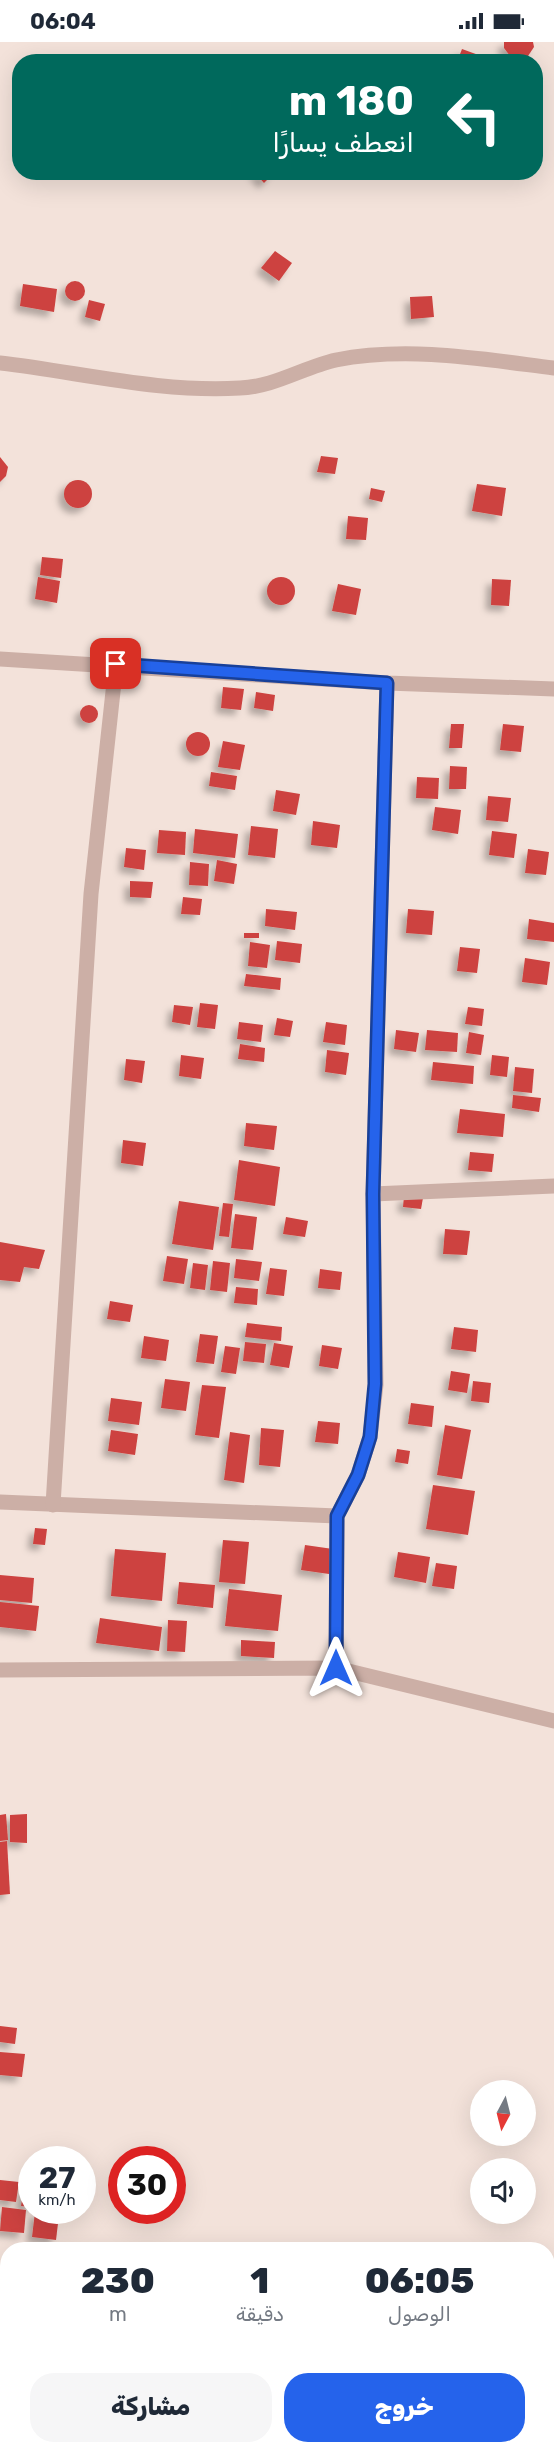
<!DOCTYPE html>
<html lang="ar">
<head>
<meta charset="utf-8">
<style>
	body { margin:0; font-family:Rubik,Cairo,sans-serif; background:#f6f6f7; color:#1f2937; direction:rtl; height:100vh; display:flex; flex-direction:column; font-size:22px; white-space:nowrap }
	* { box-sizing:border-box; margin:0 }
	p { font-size:20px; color:#747a83 }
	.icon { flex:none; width:33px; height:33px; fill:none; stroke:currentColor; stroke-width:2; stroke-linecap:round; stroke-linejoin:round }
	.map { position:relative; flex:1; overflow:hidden; direction:ltr }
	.drawer { position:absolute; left:0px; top:2200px; width:555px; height:212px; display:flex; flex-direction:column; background:#fff; border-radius:24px 24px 0 0; box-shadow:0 6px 24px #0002; direction:rtl }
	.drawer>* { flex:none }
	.banner { position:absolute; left:12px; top:12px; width:531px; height:126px; border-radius:24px; box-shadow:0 6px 24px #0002; direction:rtl; background:#00695c; color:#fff; overflow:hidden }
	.needle { width:39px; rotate:187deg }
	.tools { position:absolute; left:470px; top:2038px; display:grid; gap:12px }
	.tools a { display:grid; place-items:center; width:66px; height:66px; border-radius:50%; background:#fff; box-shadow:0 6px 24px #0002; font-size:30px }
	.speed { position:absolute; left:18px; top:2104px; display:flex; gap:12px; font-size:30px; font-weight:700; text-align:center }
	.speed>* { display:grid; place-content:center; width:78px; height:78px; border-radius:50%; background:#fff; box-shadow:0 6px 24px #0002; line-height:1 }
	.speed small { font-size:15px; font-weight:400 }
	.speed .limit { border:9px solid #d22; background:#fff; color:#111 }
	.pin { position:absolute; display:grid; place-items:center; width:51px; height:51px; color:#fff; margin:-26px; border-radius:12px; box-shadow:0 3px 9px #0006 }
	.me { position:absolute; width:66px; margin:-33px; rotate:0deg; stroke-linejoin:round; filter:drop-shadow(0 0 4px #0008) }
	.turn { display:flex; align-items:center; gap:21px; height:126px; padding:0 30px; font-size:27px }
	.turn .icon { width:78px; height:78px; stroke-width:2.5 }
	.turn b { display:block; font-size:42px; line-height:51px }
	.eta { display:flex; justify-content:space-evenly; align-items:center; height:102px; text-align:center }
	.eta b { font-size:36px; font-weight:800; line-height:42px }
	.button { display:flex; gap:12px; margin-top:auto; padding:12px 30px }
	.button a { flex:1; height:69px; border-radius:24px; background:#2563eb; color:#fff; font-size:24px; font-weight:800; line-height:69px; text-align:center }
	.button a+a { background:#f6f6f7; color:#1f2937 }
	.status { display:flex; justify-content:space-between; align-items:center; height:42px; padding:0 30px; background:#fff; direction:ltr }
	.status svg { height:16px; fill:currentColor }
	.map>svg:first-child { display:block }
</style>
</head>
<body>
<div class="status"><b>06:04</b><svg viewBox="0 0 49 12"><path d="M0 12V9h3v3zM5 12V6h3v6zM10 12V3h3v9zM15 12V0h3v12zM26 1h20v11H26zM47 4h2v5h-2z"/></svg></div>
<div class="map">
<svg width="554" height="2411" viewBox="0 0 554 2411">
	<defs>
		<filter id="shadow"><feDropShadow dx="-5.5" dy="5.5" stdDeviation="3" flood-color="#0004"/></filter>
	</defs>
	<rect width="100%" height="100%" fill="#f3e2da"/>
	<!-- building -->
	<g fill="#cd423f" filter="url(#shadow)">
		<polygon points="504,0 533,0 534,5 528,14 519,17 510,14 504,6"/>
		<polygon points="462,7 495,19 495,20 457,20"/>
		<polygon points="254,130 275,130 264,141"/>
		<polygon points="275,209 292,221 279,239 261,226"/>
		<circle cx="75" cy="249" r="10"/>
		<polygon points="23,242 57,247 54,270 20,264"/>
		<polygon points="432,254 434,275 411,277 410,255"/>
		<polygon points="89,258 105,262 100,279 85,275"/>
		<polygon points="321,414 338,416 335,432 317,430"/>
		<polygon points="0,415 8,425 6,434 0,440"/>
		<circle cx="78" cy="452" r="14"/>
		<polygon points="477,442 506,446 502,474 472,469"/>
		<polygon points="371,446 385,449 382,460 369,457"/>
		<polygon points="348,474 368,476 366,498 346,497"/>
		<polygon points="42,515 63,517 61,536 40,533"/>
		<circle cx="281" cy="549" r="14"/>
		<polygon points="38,535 60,539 57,561 35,557"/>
		<polygon points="492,537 511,538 509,564 491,563"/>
		<polygon points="338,542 361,547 356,573 332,569"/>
		<polygon points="223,645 244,647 241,668 221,666"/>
		<polygon points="256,650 275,653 273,669 254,666"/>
		<circle cx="89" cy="672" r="9"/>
		<polygon points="451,682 464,682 462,706 449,706"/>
		<polygon points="503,682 524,684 521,710 500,708"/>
		<circle cx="198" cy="702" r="12"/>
		<polygon points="223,699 245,703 240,728 218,725"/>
		<polygon points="450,724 467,725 466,747 449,747"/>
		<polygon points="211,730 237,734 235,748 209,744"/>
		<polygon points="417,735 439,736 438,757 416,756"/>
		<polygon points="276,748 300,752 296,773 273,769"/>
		<polygon points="488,754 511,756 508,780 486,778"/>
		<polygon points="435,765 461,768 458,792 432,788"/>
		<polygon points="313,779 340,783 337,806 311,803"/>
		<polygon points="251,784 278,787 275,816 248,813"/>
		<polygon points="195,787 238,792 235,816 193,811"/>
		<polygon points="159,788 186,790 185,813 157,811"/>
		<polygon points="492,789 517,792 514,816 489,813"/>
		<polygon points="126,806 146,808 144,828 124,825"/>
		<polygon points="528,807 549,810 546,833 525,831"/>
		<polygon points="217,818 237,822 234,842 214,839"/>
		<polygon points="190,820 209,822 208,844 189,843"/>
		<polygon points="130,839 153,840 151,856 130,855"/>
		<polygon points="183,855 202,857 200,873 181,872"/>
		<polygon points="266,867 297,870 295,888 265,884"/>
		<polygon points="408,867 434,869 432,893 406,891"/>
		<polygon points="529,877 554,881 554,900 527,897"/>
		<rect x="244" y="891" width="15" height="5"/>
		<polygon points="277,899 302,902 300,921 275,918"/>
		<polygon points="250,900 270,903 267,926 248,924"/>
		<polygon points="460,905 480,907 477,931 457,929"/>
		<polygon points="525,916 550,920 547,943 522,940"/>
		<polygon points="246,932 281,936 280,948 244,944"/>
		<polygon points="200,961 218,963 215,987 197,985"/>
		<polygon points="174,963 193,965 190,983 172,980"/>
		<polygon points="468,965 484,967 482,984 465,982"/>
		<polygon points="277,976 293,979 290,995 274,993"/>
		<polygon points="239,980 263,983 261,1000 237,997"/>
		<polygon points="326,980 347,983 345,1003 323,1000"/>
		<polygon points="396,988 419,991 416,1010 394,1007"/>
		<polygon points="427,988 458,991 457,1010 425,1008"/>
		<polygon points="469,990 484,993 481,1013 466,1011"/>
		<polygon points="240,1002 265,1006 264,1020 238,1017"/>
		<polygon points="327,1008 349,1011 346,1033 325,1030"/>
		<polygon points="181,1013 204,1016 201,1037 179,1034"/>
		<polygon points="492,1013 509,1015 507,1035 490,1033"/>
		<polygon points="126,1017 145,1019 142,1041 124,1038"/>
		<polygon points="433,1020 474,1024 473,1042 431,1038"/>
		<polygon points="515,1025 534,1027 532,1051 513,1049"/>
		<polygon points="513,1053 541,1056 539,1070 512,1066"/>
		<polygon points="460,1067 505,1072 503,1095 457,1091"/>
		<polygon points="246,1081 277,1084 274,1108 244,1104"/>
		<polygon points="123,1098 146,1101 143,1124 121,1121"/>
		<polygon points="470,1110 494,1112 492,1130 468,1128"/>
		<polygon points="239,1118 280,1125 275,1164 234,1158"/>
		<polygon points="404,1154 423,1156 421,1167 403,1165"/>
		<polygon points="179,1159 219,1165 213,1208 172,1202"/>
		<polygon points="223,1161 233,1162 229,1195 219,1194"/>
		<polygon points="235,1172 257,1175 253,1208 231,1206"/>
		<polygon points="286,1175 308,1179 305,1195 283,1192"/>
		<polygon points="445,1187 470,1189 467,1213 443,1212"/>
		<polygon points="0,1200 45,1208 39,1227 24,1225 20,1240 0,1238"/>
		<polygon points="167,1214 188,1217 184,1242 163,1239"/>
		<polygon points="236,1217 262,1220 259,1239 234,1236"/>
		<polygon points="213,1219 230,1221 227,1250 210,1248"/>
		<polygon points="193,1221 208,1223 205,1248 190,1246"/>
		<polygon points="270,1226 287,1228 284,1254 266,1252"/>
		<polygon points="320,1227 342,1230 340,1248 318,1246"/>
		<polygon points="236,1245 258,1247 257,1263 234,1261"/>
		<polygon points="110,1259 133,1263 130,1280 107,1277"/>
		<polygon points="247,1281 282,1285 281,1299 245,1295"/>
		<polygon points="454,1285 478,1288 476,1310 451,1307"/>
		<polygon points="200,1292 218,1294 214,1322 196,1320"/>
		<polygon points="144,1294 169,1298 166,1319 141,1316"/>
		<polygon points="245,1300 266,1302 264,1321 243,1319"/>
		<polygon points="274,1301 293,1304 289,1326 270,1323"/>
		<polygon points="322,1303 342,1306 338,1327 319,1324"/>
		<polygon points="225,1304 240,1306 236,1332 221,1330"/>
		<polygon points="451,1329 470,1332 467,1351 448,1348"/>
		<polygon points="165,1337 190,1340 186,1369 161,1366"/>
		<polygon points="473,1339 491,1341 489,1361 471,1359"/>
		<polygon points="202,1343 226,1345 219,1396 195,1393"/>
		<polygon points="111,1356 142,1360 139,1383 108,1379"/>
		<polygon points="411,1361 434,1364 432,1385 408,1382"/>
		<polygon points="318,1379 340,1381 338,1402 315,1400"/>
		<polygon points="445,1383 471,1388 462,1437 437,1433"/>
		<polygon points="261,1386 284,1388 280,1425 259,1423"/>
		<polygon points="111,1388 138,1392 135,1413 108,1409"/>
		<polygon points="230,1390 250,1393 244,1441 224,1438"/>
		<polygon points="397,1407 410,1409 408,1422 395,1420"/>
		<polygon points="433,1443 475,1449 468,1493 426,1487"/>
		<polygon points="35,1486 47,1487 45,1503 33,1502"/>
		<polygon points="223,1498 249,1500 245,1542 219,1540"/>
		<polygon points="305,1503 333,1507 329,1532 301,1528"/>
		<polygon points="115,1507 166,1511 162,1559 111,1554"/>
		<polygon points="398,1510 430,1515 426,1541 394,1535"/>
		<polygon points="436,1521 457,1524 454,1547 432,1544"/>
		<polygon points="0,1533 34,1536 32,1561 0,1558"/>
		<polygon points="179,1540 215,1543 213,1566 177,1562"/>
		<polygon points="229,1547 282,1553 278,1589 225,1584"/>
		<polygon points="0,1560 39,1564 36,1589 0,1585"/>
		<polygon points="100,1576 162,1585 159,1609 96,1601"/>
		<polygon points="168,1578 187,1579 185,1610 167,1609"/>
		<polygon points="241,1598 275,1600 274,1616 241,1614"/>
		<polygon points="6,1772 8,1798 0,1799 0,1773"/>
		<polygon points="27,1772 27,1801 10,1800 10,1773"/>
		<polygon points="7,1799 10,1852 0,1853 0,1800"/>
		<polygon points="0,1984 17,1986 15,2002 0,2000"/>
		<polygon points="0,2010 25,2012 22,2035 0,2033"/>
		<polygon points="0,2138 19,2140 16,2160 0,2158"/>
		<polygon points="25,2140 32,2141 32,2165 21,2164"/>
		<polygon points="2,2165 26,2168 24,2191 0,2189"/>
		<polygon points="35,2170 59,2173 56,2198 32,2195"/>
	</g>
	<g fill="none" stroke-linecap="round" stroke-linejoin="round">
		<!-- minor -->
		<g stroke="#ccafa6" stroke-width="15">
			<path d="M0,321c79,9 160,30 240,25 34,-1 64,-21 96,-28 72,-14 146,-1 218,8"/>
			<polyline points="0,617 387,641 554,647"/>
			<polyline points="373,1152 554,1144"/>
			<polyline points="0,1460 337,1474"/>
			<polyline points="53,1463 91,852 116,622"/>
			<polyline points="336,1626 337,1474 358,1433 370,1395 376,1343 373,1152 387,641"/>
			<polyline points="0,1628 336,1626 554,1679"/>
		</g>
	</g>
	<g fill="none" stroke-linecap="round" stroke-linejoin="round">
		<defs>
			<polyline id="route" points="116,622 387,641 373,1152 375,1342 370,1395 358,1433 337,1474 336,1626"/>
		</defs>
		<!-- route casing -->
		<use href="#route" stroke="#184099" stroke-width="15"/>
		<!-- route -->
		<use href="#route" stroke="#2563eb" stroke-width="10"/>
	</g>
</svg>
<div class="tools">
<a><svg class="needle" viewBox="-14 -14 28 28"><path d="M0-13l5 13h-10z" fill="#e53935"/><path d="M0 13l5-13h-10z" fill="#747a83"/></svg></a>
<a><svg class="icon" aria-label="sound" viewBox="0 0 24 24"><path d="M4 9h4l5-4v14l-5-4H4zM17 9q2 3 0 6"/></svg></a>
</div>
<div class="speed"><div>27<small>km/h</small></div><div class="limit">30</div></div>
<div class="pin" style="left:116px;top:622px;background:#d93025"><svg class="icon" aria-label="arrive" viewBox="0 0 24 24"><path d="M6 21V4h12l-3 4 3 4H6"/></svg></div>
<svg class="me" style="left:336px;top:1626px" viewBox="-20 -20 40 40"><path d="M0-17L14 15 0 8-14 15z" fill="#2563eb" stroke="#fff" stroke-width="4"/></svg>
<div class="banner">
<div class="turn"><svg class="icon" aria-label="left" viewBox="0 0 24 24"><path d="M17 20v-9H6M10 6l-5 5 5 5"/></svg><div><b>180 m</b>انعطف يسارًا</div></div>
</div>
<section class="drawer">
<div class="eta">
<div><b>06:05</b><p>الوصول</p></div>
<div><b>1</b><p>دقيقة</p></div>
<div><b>230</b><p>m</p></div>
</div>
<div class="button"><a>خروج</a><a>مشاركة</a></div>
</section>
</div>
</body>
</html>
